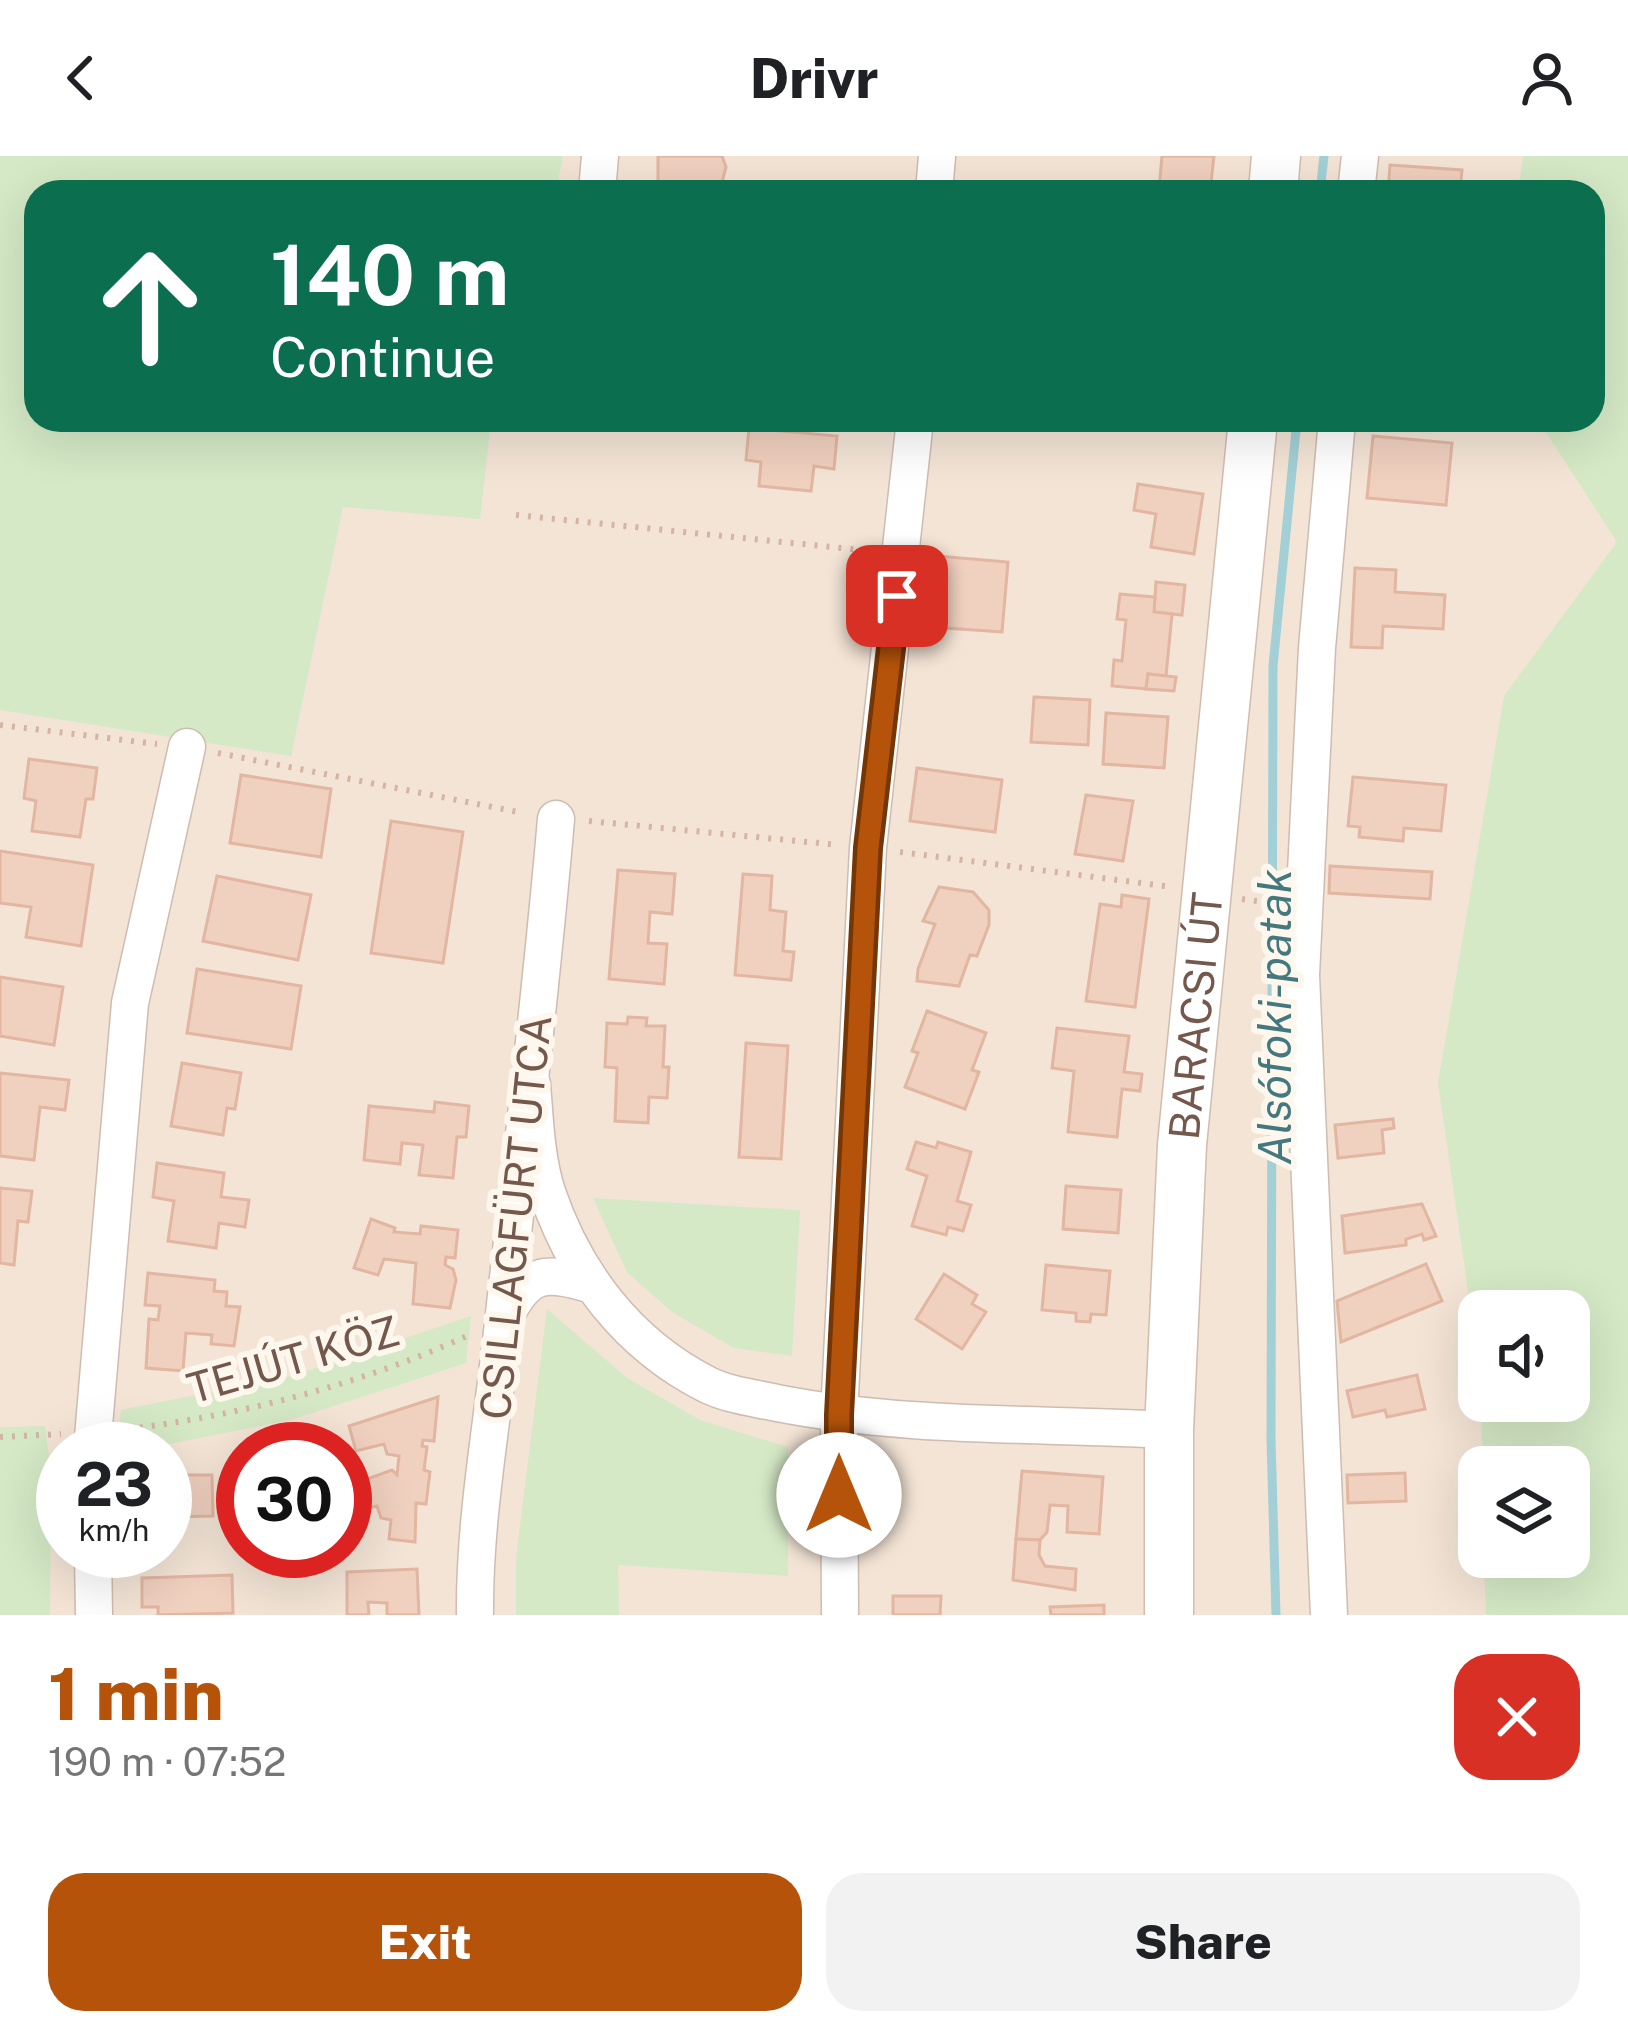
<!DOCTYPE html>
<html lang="en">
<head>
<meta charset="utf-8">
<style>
	body { margin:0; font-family:"Public Sans",sans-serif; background:#f2f2f2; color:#202124; height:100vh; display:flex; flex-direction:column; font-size:45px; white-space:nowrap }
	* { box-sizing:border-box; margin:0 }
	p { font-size:39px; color:#757577 }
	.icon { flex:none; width:66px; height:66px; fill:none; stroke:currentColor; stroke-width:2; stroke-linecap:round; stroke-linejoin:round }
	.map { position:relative; height:1459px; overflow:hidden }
	.drawer { display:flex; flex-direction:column; background:#fff; flex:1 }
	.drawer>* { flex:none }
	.banner { position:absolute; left:24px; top:24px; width:1581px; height:252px; border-radius:36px; box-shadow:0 12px 48px #0002; background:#0b6e4f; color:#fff; overflow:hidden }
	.tools { position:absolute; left:1458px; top:1134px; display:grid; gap:24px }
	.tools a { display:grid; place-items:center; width:132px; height:132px; border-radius:24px; background:#fff; box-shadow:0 12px 48px #0002; font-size:60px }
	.speed { position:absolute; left:36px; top:1266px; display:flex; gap:24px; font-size:60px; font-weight:700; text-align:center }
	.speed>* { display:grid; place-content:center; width:156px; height:156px; border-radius:50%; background:#fff; box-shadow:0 12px 48px #0002; line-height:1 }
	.speed small { font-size:30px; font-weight:400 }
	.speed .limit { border:18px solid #d22; background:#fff; color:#111 }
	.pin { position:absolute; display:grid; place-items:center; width:102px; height:102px; color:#fff; margin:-51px; border-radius:24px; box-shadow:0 6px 18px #0006 }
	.me { position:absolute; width:132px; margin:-66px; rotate:0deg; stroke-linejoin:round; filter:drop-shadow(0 0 9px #0008) }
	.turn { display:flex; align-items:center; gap:42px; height:252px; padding:0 48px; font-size:54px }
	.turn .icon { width:156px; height:156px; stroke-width:2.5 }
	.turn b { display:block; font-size:84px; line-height:102px }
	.round { display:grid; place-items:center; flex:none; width:126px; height:126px; border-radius:36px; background:#f2f2f2 }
	.headline { display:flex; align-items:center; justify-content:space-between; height:204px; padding:0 48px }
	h1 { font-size:72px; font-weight:800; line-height:90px; color:#b45309 }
	.primary-button { display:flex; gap:24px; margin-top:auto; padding:24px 48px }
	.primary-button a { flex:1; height:138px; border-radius:36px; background:#b45309; color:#fff; font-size:48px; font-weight:800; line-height:138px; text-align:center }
	.primary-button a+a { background:#f2f2f2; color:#202124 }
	header { display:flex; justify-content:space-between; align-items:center; height:156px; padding:0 48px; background:#fff; font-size:54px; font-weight:800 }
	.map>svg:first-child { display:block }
</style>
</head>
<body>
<header><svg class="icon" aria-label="back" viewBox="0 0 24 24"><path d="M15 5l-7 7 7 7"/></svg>Drivr<svg class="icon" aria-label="person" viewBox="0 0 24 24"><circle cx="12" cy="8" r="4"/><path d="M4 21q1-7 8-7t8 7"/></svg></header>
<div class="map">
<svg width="1628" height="1459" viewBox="0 0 1628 1459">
	<rect width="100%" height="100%" fill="#fbf2e7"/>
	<!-- residential -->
	<path fill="#f3e4d5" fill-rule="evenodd" d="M0,0h1628v1459h-1628zM36,36h1557v228h-1557zM1479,1155h90v90h-90zM63,1293h102v102h-102zM243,1293h102v102h-102zM1479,1311h90v90h-90z"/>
	<!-- green -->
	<g fill="#d5e9c6">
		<polygon points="0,0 563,0 556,36 36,36 36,264 491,264 480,363 343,351 291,600 0,554"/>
		<polygon points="1523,0 1628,0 1628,1459 1486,1459 1484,1401 1569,1401 1569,1311 1483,1311 1481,1245 1569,1245 1569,1155 1479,1155 1479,1211 1438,927 1504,540 1617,386 1538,264 1593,264 1593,36 1518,36"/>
		<polygon points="593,1042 800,1054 792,1200 734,1192 672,1156 627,1116"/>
		<polygon points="547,1153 627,1222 700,1264 788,1291 788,1420 618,1409 619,1459 516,1459 516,1402"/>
		<polygon points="471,1160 466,1207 291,1264 143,1293 117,1293 121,1254 295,1219"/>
		<polygon points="45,1270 51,1317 50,1459 0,1459 0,1271"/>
	</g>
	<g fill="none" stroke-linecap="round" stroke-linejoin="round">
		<!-- stream -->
		<g stroke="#a2d0d6" stroke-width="9">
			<polyline points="1320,36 1324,0"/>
			<polyline points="1276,1459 1271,1283 1273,510 1297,264"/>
		</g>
	</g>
	<!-- building -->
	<g fill="#f0d0bf" stroke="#e2b6a1" stroke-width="3">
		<polygon points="658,0 722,0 726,11 721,30 729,36 663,36 663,28 658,27"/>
		<polygon points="1162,0 1214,0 1210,36 1159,33"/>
		<polygon points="1390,9 1462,14 1460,36 1388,36"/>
		<polygon points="749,272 837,280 834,313 814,310 811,335 759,330 761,306 746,304"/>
		<polygon points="1373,280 1452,287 1446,349 1367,342"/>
		<polygon points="1138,328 1203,338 1194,398 1151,391 1156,358 1134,354"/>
		<polygon points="937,400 1008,406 1002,476 931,471"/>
		<polygon points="1355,412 1396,414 1395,436 1445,439 1443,473 1383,470 1382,492 1351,491"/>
		<polygon points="1156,426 1185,429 1182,459 1154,456"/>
		<polygon points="1120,438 1155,441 1154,456 1172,458 1166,520 1148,518 1146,533 1112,530 1114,504 1122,505 1126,464 1117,463"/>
		<polygon points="1148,518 1176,521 1174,535 1146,533"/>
		<polygon points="1034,541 1090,544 1088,589 1031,586"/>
		<polygon points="1106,557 1168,561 1164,612 1103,608"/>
		<polygon points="29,603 97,612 93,643 86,643 80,681 32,675 36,645 24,642"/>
		<polygon points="917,612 1002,624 995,676 910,665"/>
		<polygon points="241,619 331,633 321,701 230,687"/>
		<polygon points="1353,621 1446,629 1441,675 1404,672 1403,685 1359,681 1360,671 1348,670"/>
		<polygon points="1086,639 1133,645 1123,705 1075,698"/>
		<polygon points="391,665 463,676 443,807 371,797"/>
		<polygon points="0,695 93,709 81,790 26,781 31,751 0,747"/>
		<polygon points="1330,710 1432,716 1430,743 1329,737"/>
		<polygon points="618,714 675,718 672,758 650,756 648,787 667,788 664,828 609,823"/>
		<polygon points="743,718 772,720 770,754 786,756 783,795 794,796 791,824 735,819"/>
		<polygon points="217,720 311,739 298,804 203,785"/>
		<polygon points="939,731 973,736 989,754 989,769 977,800 970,799 959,830 917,825 918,813 935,768 923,765"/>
		<polygon points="1122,739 1149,743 1135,851 1086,845 1100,748 1121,751"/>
		<polygon points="197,813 301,830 291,893 187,877"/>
		<polygon points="0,821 63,831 54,889 0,880"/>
		<polygon points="927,855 986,877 972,914 979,916 965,953 905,931 918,897 912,895"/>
		<polygon points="628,861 647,862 646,870 665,870 663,911 669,911 667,942 649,941 648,967 615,965 617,912 605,911 607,867 627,868"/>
		<polygon points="1057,872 1129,880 1124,916 1142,918 1140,935 1122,933 1117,981 1068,976 1074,915 1052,912"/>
		<polygon points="746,887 788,890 781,1003 739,1001"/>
		<polygon points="182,907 241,917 235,953 227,952 223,979 171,970"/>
		<polygon points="0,917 69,924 65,954 40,951 34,1004 0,1000"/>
		<polygon points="435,946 469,950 466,981 457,981 453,1022 419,1019 423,989 402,987 400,1008 364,1004 369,950 434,956"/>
		<polygon points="1393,963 1394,972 1382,974 1384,997 1338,1002 1335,969"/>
		<polygon points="916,986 936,992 938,986 971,996 957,1045 971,1049 963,1075 948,1071 946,1079 912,1070 927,1020 907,1013"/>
		<polygon points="157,1007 224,1017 221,1041 249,1044 245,1071 219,1067 216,1092 168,1085 174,1045 153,1041"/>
		<polygon points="1066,1030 1121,1034 1118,1077 1063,1073"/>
		<polygon points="0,1032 32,1035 28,1066 18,1065 14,1109 0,1107"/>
		<polygon points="1422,1048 1436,1080 1424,1084 1422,1078 1406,1083 1406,1089 1345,1097 1342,1060"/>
		<polygon points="371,1063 395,1072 394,1076 420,1078 421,1070 458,1074 455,1102 446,1101 445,1109 453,1113 456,1124 450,1152 413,1148 416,1107 384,1103 378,1119 354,1112"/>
		<polygon points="1426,1108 1442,1145 1341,1186 1337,1145"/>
		<polygon points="1046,1109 1110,1115 1106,1159 1091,1158 1090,1166 1076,1165 1076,1157 1042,1154"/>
		<polygon points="148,1117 215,1124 214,1135 227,1136 226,1150 240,1151 234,1190 211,1188 212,1179 186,1177 183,1215 146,1212 149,1163 158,1164 160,1150 145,1149"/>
		<polygon points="944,1118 977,1139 972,1148 986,1156 962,1193 916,1163"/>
		<polygon points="1417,1219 1425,1253 1387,1261 1385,1254 1353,1261 1347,1235"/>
		<polygon points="438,1241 434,1285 423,1284 422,1290 427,1291 424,1314 430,1316 426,1348 416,1347 415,1386 389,1383 391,1364 381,1362 377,1350 349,1357 345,1331 392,1314 397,1319 399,1300 387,1298 384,1288 356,1295 349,1270"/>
		<polygon points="167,1314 169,1319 212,1319 213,1360 172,1361 173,1387 165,1386"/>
		<polygon points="1022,1315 1103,1321 1099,1378 1067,1376 1068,1350 1050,1349 1047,1376 1040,1384 1016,1383"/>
		<polygon points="1405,1317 1406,1345 1348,1347 1347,1319"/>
		<polygon points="1016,1383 1040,1384 1039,1399 1045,1410 1076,1413 1075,1434 1013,1424"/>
		<polygon points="417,1413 419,1459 387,1459 387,1447 368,1446 369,1459 347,1459 347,1416"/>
		<polygon points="232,1419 233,1457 158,1459 158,1451 142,1451 142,1422"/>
		<polygon points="893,1440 941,1440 940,1459 893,1459"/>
		<polygon points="1104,1449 1104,1459 1051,1459 1050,1451"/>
	</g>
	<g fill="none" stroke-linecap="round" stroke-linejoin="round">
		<defs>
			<g id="street">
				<polyline points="597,36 600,0"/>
				<polyline points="934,36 937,0"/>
				<polyline points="1356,36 1360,0"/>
				<path d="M532,928c3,35 4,74 15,108 28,83 81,152 159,192 21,11 48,14 71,19 127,25 262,20 392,27"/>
				<path d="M505,1161c22,-44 39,-47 84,-33"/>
				<polyline points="92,1293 130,847 187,591"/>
				<polyline points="93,1395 94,1459"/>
				<path d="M475,1459c-1,-91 16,-184 26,-274 19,-174 40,-347 55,-522"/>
				<polyline points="840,1459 839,1259 868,692 915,264"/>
				<polyline points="1329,1459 1301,819 1317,492 1337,264"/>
			</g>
			<g id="secondary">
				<polyline points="1273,36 1276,0"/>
				<path id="s1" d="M1169,1459v-185l13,-285 71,-725"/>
			</g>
		</defs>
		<!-- street casing -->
		<use href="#street" stroke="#cfbcb0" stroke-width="39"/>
		<!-- secondary casing -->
		<use href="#secondary" stroke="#d2bcae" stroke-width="51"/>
		<!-- path -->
		<g stroke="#d5b4a2" stroke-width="6" stroke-dasharray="3 9" stroke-linecap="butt">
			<polyline points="516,359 871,395"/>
			<polyline points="0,569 157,588"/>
			<polyline points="218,597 523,657"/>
			<polyline points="589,665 839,689"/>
			<polyline points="900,696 1172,731"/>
			<polyline points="1242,743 1271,747"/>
			<path d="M128,1273c115,-14 233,-45 339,-93"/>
			<polyline points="0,1281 61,1278"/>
		</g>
		<!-- street -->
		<use href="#street" stroke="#fff" stroke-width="36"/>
		<!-- secondary -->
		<use href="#secondary" stroke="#fff" stroke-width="48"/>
	</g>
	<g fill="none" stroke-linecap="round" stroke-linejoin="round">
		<defs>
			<polyline id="route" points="839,1339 839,1259 868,692 897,440"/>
		</defs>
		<!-- route casing -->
		<use href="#route" stroke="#753606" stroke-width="30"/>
		<!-- route -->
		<use href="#route" stroke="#b45309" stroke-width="21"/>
	</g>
	<g text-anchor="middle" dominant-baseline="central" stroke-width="12" stroke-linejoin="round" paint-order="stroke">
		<!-- street labels -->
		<g font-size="42" fill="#74584c" stroke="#fef7ed">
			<text stroke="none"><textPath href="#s1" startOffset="600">BARACSI ÚT</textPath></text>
			<text transform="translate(515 1061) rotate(-84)">CSILLAGFÜRT UTCA</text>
			<text transform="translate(293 1203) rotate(-16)">TEJÚT KÖZ</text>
		</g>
		<!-- water labels -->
		<g font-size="45" font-style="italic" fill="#43787f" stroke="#fef7ed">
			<text transform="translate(1274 861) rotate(-90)">Alsófoki-patak</text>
		</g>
	</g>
</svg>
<div class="tools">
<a><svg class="icon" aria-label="sound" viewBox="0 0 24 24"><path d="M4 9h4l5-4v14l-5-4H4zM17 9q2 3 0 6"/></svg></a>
<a><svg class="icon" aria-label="layers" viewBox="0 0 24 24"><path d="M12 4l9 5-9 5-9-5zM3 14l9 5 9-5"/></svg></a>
</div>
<div class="speed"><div>23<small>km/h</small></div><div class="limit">30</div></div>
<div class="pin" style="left:897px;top:440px;background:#d93025"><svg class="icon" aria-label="arrive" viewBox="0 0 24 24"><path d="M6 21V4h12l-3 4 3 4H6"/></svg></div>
<svg class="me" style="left:839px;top:1339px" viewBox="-20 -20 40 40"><circle r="19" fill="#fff"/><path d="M0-13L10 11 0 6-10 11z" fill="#b45309"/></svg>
<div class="banner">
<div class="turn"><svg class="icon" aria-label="ahead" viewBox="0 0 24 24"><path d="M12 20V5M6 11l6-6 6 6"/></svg><div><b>140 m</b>Continue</div></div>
</div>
</div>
<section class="drawer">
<div class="headline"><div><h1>1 min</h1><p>190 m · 07:52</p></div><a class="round" style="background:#d93025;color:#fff"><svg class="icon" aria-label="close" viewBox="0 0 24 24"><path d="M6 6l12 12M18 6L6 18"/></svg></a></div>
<div class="primary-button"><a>Exit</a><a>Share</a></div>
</section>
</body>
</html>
